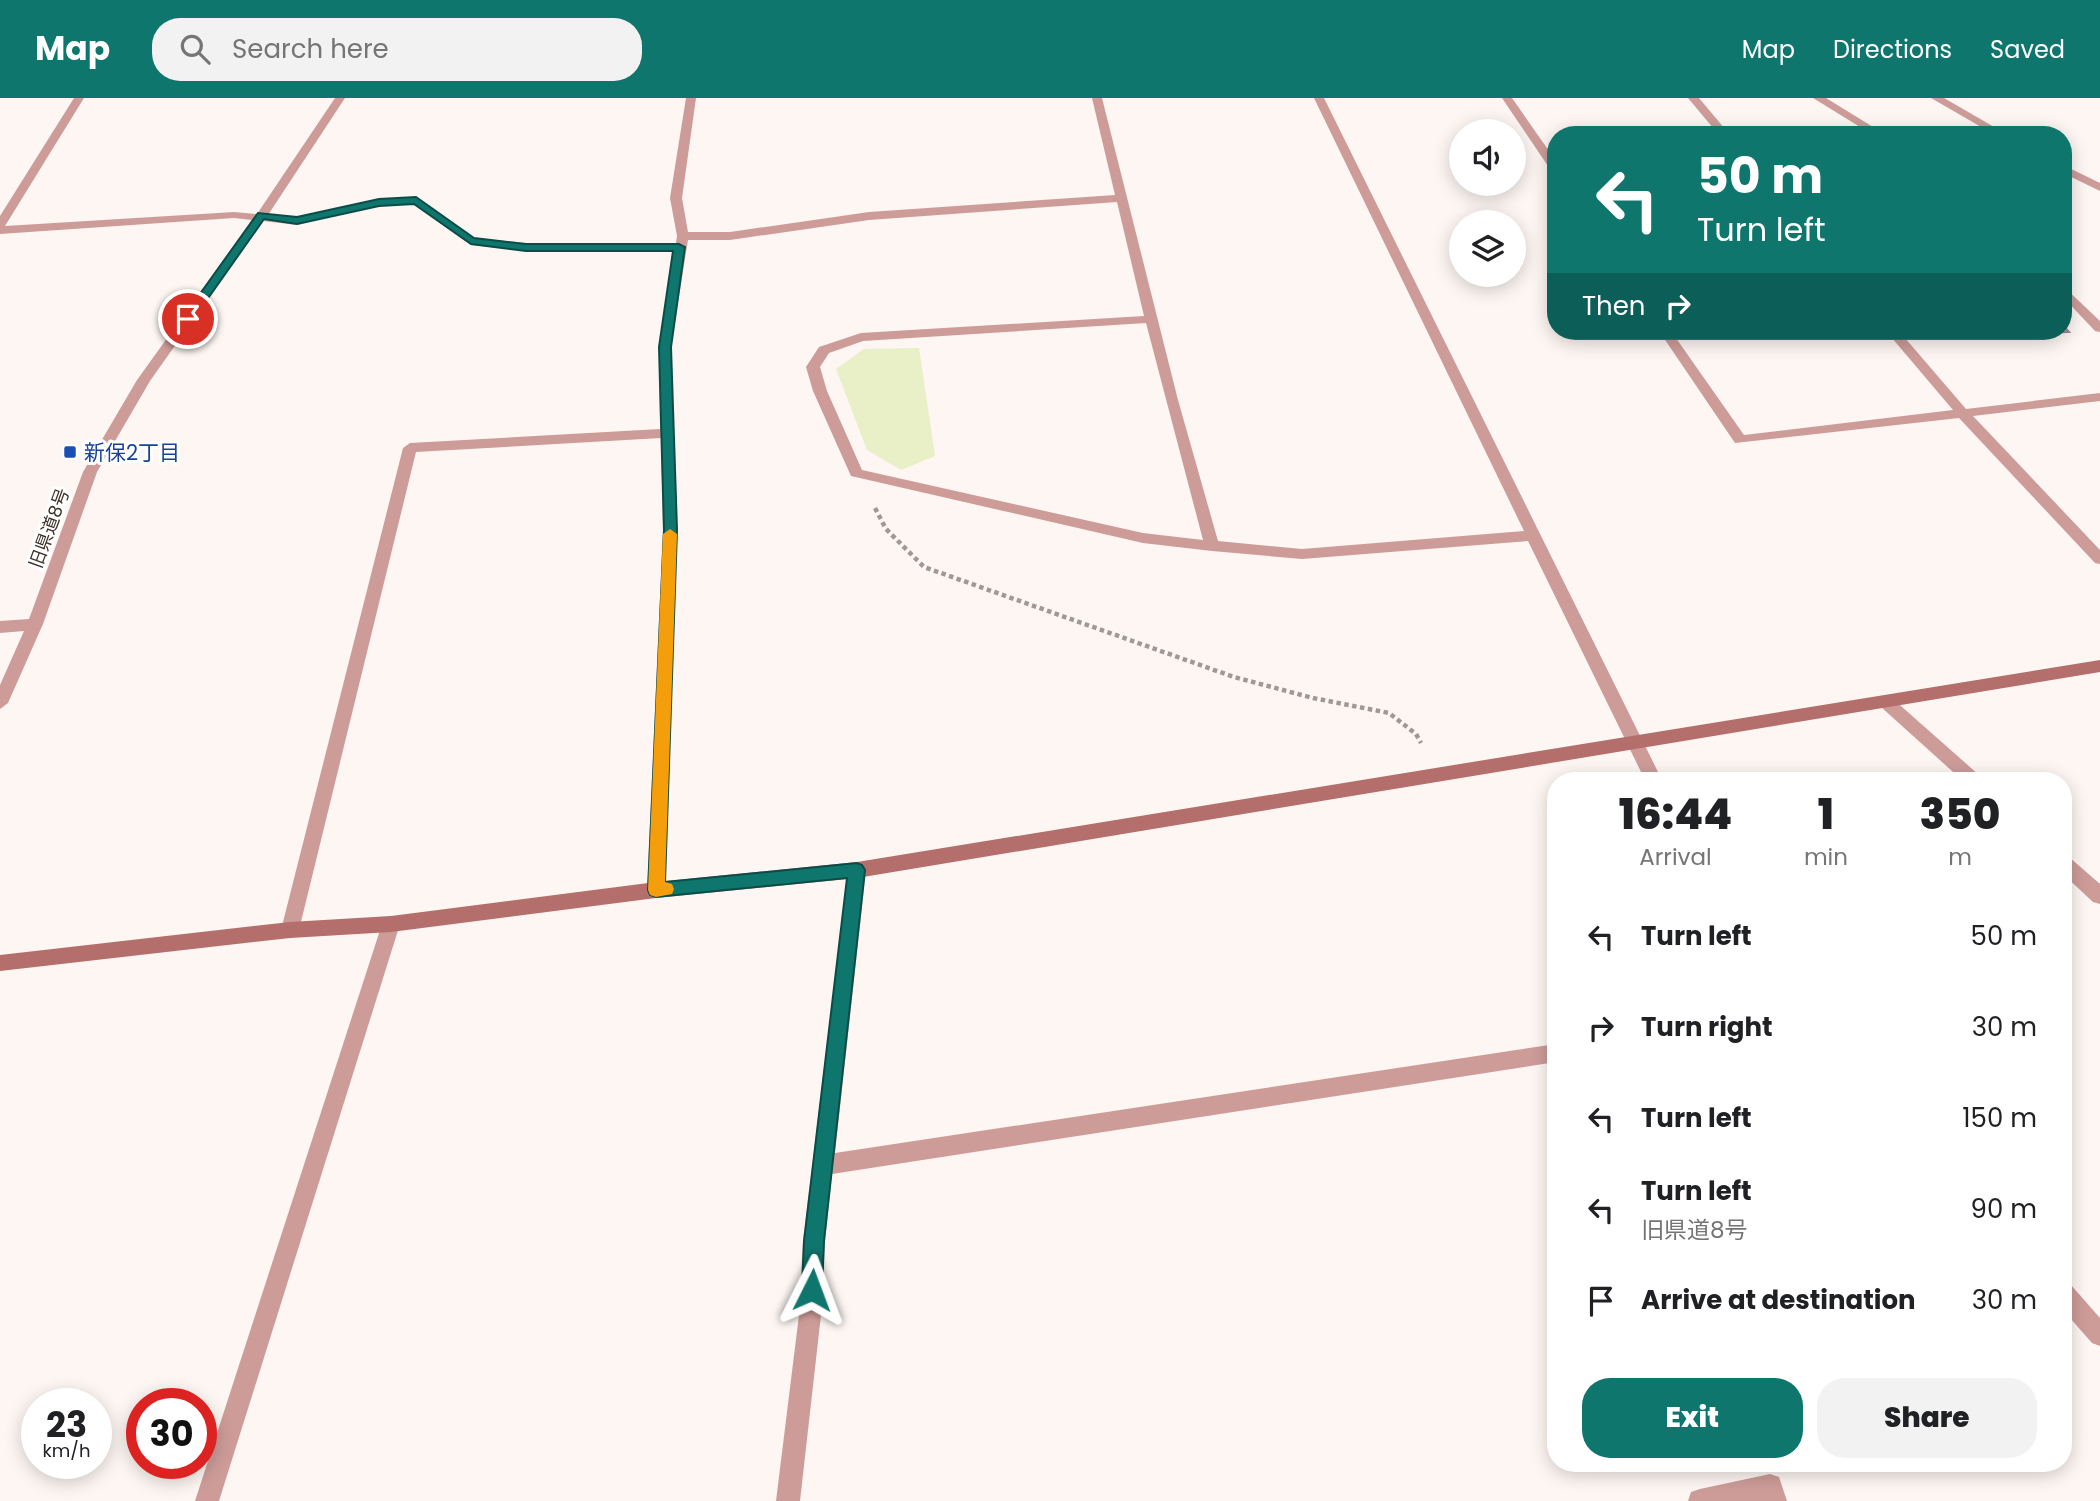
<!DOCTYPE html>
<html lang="en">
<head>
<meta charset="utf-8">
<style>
	body { margin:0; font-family:Poppins,"Noto Sans JP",sans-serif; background:#f2f2f2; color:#202124; height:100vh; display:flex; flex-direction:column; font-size:26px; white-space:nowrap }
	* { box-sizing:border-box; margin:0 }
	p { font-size:23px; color:#757577 }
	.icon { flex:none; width:38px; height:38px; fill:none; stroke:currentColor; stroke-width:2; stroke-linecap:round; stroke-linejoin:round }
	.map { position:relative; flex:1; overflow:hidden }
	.panel { position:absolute; left:1547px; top:674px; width:525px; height:700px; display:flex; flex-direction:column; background:#fff; border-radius:28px; box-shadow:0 4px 18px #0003 }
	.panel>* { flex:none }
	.guide { position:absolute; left:1547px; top:28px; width:525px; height:214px; border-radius:28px; box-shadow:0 4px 18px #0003; background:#0f766e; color:#fff; overflow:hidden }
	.controls { position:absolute; left:1449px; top:21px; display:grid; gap:14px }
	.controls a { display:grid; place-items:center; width:77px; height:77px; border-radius:50%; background:#fff; box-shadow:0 4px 18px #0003; font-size:35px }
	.speed { position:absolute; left:21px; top:1290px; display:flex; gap:14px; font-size:35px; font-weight:700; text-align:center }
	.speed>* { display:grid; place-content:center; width:91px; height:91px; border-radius:50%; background:#fff; box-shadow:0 4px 18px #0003; line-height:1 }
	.speed small { font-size:18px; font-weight:400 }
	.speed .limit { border:10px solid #d22; background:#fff; color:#111 }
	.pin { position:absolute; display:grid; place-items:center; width:60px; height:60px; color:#fff; margin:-30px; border:4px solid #fff; border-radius:50%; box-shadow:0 2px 7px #0007 }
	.me { position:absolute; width:77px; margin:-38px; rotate:3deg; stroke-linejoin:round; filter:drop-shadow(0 0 5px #0008) }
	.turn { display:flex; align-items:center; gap:24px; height:147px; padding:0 35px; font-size:32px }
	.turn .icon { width:91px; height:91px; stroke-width:2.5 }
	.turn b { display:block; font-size:49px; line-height:60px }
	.then { display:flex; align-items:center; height:66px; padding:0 35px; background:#0003; gap:14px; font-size:26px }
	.eta { display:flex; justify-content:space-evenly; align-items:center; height:119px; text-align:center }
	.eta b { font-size:42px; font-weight:800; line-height:49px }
	.button { display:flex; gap:14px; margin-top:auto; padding:14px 35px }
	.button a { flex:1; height:80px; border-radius:28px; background:#0f766e; color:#fff; font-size:28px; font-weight:800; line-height:80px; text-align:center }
	.button a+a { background:#f2f2f2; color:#202124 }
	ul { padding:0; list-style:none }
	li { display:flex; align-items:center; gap:21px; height:91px; padding:0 35px }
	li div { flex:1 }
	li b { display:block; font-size:26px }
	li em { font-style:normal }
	header { display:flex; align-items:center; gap:42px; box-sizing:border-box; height:98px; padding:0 35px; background:#0f766e; color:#fff }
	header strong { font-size:33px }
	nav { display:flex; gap:38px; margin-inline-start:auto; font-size:24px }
	.search { width:490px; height:63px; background:#f2f2f2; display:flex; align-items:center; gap:18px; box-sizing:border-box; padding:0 24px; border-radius:28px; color:#757577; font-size:26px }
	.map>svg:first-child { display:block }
</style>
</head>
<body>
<header>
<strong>Map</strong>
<div class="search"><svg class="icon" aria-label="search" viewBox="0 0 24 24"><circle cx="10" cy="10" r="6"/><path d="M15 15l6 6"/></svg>Search here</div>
<nav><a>Map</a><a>Directions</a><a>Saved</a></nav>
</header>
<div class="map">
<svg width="2100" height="1403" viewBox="0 0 2100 1403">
	<rect width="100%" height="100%" fill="#fdf6f2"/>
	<!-- green -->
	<polygon fill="#e9efc7" points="919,250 935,358 901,372 867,352 836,271 864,251"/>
	<!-- building -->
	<polygon fill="#ceb1c5" stroke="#9b7f92" stroke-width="2" points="2063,228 2069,234 2016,237 2012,233 2063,233"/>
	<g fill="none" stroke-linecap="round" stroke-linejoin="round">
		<!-- path -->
		<polyline stroke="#a29893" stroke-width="4.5" stroke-dasharray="4.5 3.5" stroke-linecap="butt" points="875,410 886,431 924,469 1234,579 1313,600 1389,615 1416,636 1421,645"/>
		<!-- street -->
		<g fill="#cd9c99" fill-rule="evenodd">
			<path d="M74,0h10l-79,128 229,-14 23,2 78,-116h10l-77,117 29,2 82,-18 37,-2 58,41 52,5h150l1,-7 -7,-38 16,-100h10l-14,100 6,34h42l139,-20 246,-17 -23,-97h10l76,302 40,141 84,8 222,-18 -210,-433h10l338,682h-17l-117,-239 -226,18 -90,-8 -69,-8 -292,-67 -38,-85 -7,-24 13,-20 42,-14 283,-17 -27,-114 -248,18 -139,20h-42l-17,107 6,183 -12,360 -2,6 -7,2 -7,-2 -2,-6 16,-360 -2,-92 -245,14 -117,478 -2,6 -7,2 -7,-2 -2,-6 122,-482 7,-5 250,-14 -1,-82 16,-96h-149l-55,-6 -58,-41 -34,1 -82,20 -34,-4 -113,160 -53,91 -54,152 -35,79 -8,6v-24l24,-54 -24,2v-12l29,-2 54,-147 54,-92 115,-160 -18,-2 -234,16v-18zM1146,225l57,217 -60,-7 -281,-63 -35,-79 -7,-24 9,-14 34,-12z"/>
			<polygon points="1502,0 1512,0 1556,63 1556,75 1552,74"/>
			<polygon points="1688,0 1699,0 1730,37 1719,37"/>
			<polygon points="1813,0 1826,0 1886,37 1873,37"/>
			<polygon points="1931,0 1944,0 2008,37 1995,37"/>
			<polygon points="2063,67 2100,85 2100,93 2063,75"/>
			<polygon points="2063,188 2100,223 2100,234 2095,233 2063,199"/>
			<polygon points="1659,233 1671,233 1744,337 1953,312 1886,233 1899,233 1966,311 2100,295 2100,303 1973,318 2100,452 2100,466 2095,465 1959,320 1735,345"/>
			<polygon points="1887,599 1893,601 1979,677 1981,682 1962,682 1881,609 1879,605"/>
			<polygon points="2063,756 2069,759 2100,786 2100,806 2093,804 2063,776"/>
			<polygon points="857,764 863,767 866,772 835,1055 1556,946 1556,964 832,1076 825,1143 821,1217 800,1403 776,1403 799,1217 803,1143 848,772 851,767"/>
			<polygon points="391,818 398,820 400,826 219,1403 195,1403 382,826 384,820"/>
			<polygon points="2063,1184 2071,1187 2100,1220 2100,1248 2092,1245 2063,1212"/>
			<polygon points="1770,1376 1779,1379 1787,1403 1688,1403 1691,1394 1700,1391"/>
		</g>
		<!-- secondary -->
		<polygon fill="#b46e6c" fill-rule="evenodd" points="2100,562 2100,574 857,780 656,800 391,834 290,840 0,873 0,857 290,824 391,818 656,784 857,764"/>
	</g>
	<!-- route -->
	<polygon fill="#0f766e" stroke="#0a4d48" stroke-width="2" points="416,99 474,140 526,146 679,146 685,149 671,249 677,432 665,784 857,765 862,767 865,772 824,1143 822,1192 819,1199 812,1202 805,1199 802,1192 804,1143 847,780 656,799 650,797 648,792 664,432 659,249 673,153 526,153 471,146 414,106 379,108 297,126 264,121 192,223 182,221 258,115 297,119 379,101"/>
	<!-- slow -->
	<polygon fill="#f59e0b" points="670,431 677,436 665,784 672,786 674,791 672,796 656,799 650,797 648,792 663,436"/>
	<!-- markers -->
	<rect fill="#1a4fb4" stroke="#fff" stroke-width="2.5" x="63" y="347" width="14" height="14" rx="3.5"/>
	<g text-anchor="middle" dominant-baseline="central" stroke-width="6" stroke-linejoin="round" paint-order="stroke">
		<!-- far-street labels -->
		<g font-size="18" fill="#3c3028" stroke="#fff">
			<text transform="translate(49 430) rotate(-70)">旧県道8号</text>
		</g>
		<!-- transit labels -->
		<g font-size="21" fill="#164399" stroke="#fff" text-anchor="start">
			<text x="84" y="354">新保2丁目</text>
		</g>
	</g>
</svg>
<div class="controls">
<a><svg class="icon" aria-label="sound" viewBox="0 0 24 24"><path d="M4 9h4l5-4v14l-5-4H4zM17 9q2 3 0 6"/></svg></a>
<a><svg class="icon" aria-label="layers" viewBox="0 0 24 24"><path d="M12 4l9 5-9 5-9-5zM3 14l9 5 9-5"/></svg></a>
</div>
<div class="speed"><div>23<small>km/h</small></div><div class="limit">30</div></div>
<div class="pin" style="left:188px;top:221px;background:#d93025"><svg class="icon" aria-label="arrive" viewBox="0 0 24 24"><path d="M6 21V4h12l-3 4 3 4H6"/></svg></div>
<svg class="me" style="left:812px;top:1192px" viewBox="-20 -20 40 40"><path d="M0-17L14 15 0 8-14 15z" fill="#0f766e" stroke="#fff" stroke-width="4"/></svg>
<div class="guide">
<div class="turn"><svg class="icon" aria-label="left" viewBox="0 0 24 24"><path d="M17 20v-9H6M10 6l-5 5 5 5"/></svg><div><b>50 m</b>Turn left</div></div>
<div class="then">Then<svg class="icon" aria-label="right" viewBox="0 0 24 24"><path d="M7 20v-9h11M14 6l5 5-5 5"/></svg></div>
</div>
<section class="panel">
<div class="eta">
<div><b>16:44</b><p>Arrival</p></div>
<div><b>1</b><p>min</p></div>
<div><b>350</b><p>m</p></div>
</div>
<ul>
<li><svg class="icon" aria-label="left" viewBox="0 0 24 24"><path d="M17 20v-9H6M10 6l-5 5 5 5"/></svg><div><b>Turn left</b></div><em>50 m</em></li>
<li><svg class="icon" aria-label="right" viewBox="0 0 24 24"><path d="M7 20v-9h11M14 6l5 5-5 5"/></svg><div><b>Turn right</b></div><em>30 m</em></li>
<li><svg class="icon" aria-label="left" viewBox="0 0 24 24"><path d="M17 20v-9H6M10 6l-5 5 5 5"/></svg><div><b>Turn left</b></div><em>150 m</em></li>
<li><svg class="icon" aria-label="left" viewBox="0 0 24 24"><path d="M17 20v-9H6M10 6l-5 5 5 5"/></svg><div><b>Turn left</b><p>旧県道8号</p></div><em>90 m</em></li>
<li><svg class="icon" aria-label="arrive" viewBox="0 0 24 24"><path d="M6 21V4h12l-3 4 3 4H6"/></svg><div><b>Arrive at destination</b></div><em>30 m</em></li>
</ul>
<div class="button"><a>Exit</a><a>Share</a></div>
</section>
</div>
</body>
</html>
